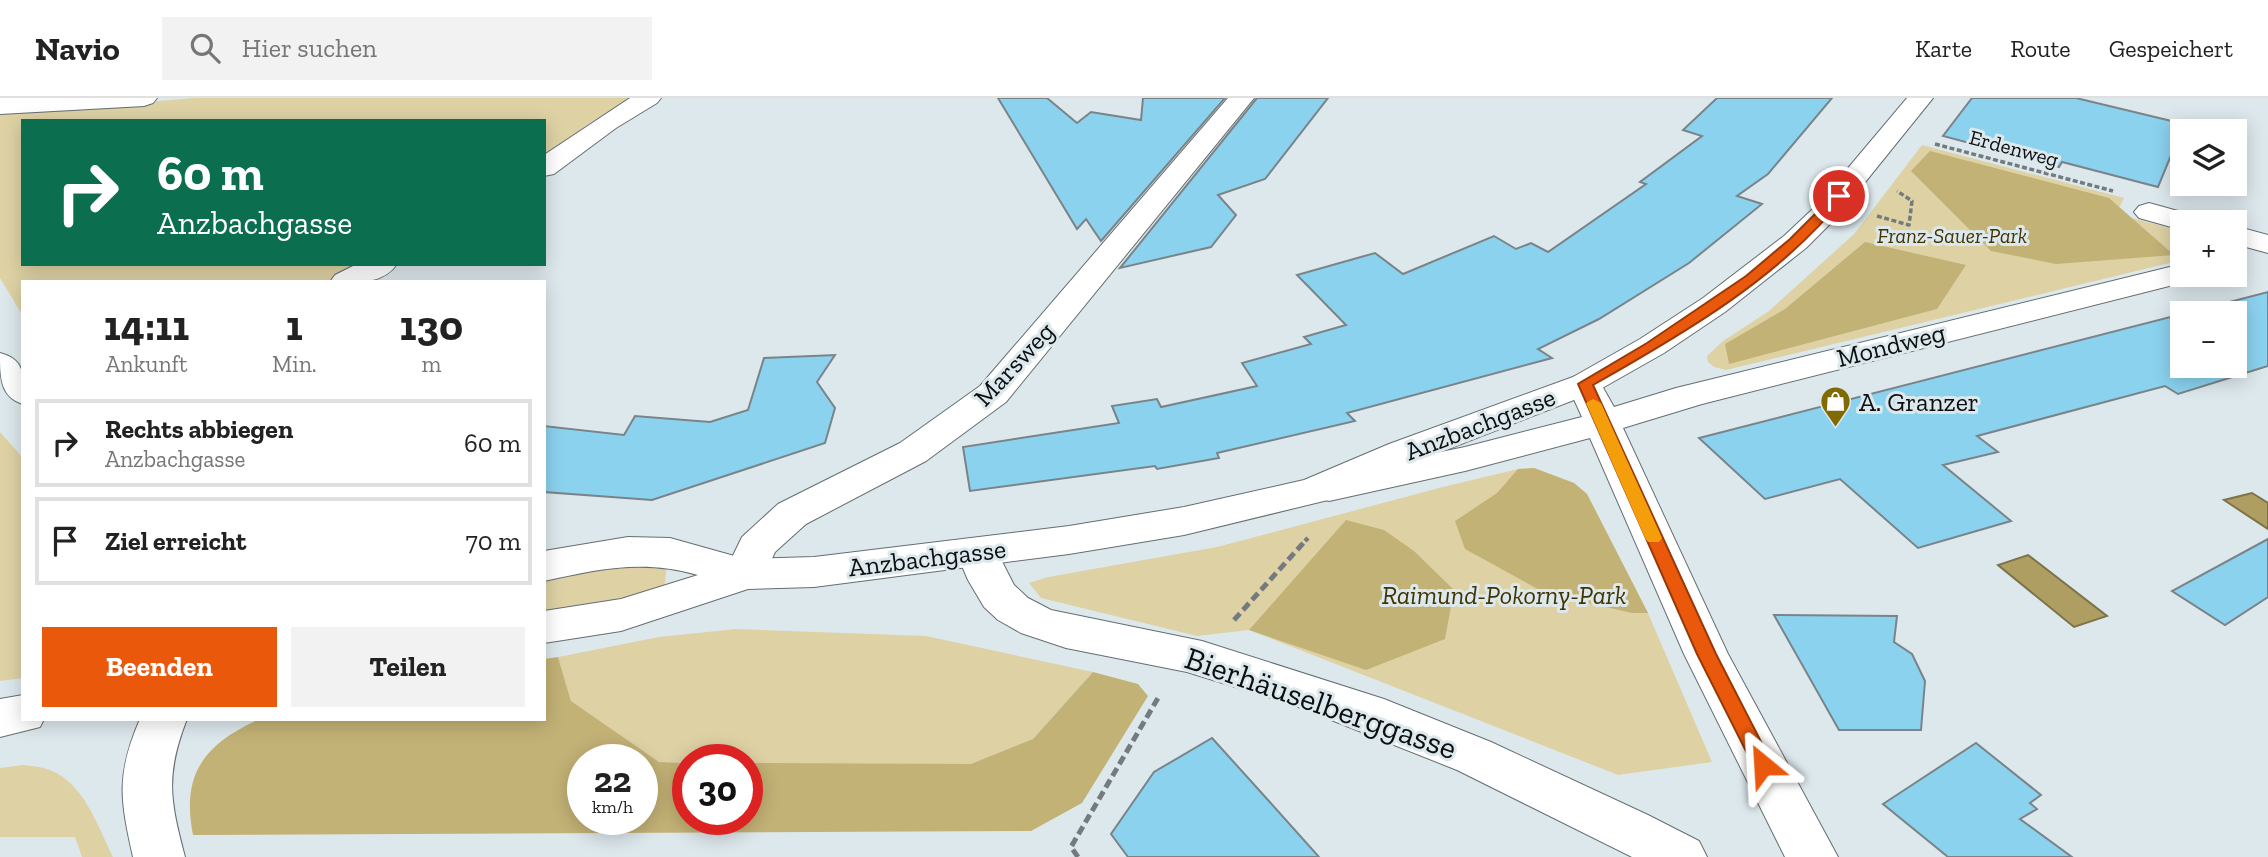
<!DOCTYPE html>
<html lang="de">
<head>
<meta charset="utf-8">
<style>
	body { margin:0; font-family:"Zilla Slab",serif; background:#f2f2f2; color:#222; height:100vh; display:flex; flex-direction:column; font-size:26px; white-space:nowrap }
	* { box-sizing:border-box; margin:0 }
	p { font-size:23px; color:#767676 }
	.icon { flex:none; width:38px; height:38px; fill:none; stroke:currentColor; stroke-width:2; stroke-linecap:round; stroke-linejoin:round }
	.map { position:relative; flex:1; overflow:hidden }
	.panel { position:absolute; left:21px; top:182px; width:525px; height:441px; display:flex; flex-direction:column; background:#fff; border-radius:0px; box-shadow:0 4px 18px #0003 }
	.panel>* { flex:none }
	.banner { position:absolute; left:21px; top:21px; width:525px; height:147px; border-radius:0px; box-shadow:0 4px 18px #0003; background:#0b6e4f; color:#fff; overflow:hidden }
	.tools { position:absolute; left:2170px; top:21px; display:grid; gap:14px }
	.tools a { display:grid; place-items:center; width:77px; height:77px; border-radius:0px; background:#fff; box-shadow:0 4px 18px #0003; font-size:35px }
	.speed { position:absolute; left:567px; top:646px; display:flex; gap:14px; font-size:35px; font-weight:700; text-align:center }
	.speed>* { display:grid; place-content:center; width:91px; height:91px; border-radius:50%; background:#fff; box-shadow:0 4px 18px #0003; line-height:1 }
	.speed small { font-size:18px; font-weight:400 }
	.speed .limit { border:10px solid #d22; background:#fff; color:#111 }
	.pin { position:absolute; display:grid; place-items:center; width:60px; height:60px; color:#fff; margin:-30px; border:4px solid #fff; border-radius:50%; box-shadow:0 2px 7px #0007 }
	.me { position:absolute; width:77px; margin:-38px; rotate:333deg; stroke-linejoin:round; filter:drop-shadow(0 0 5px #0008) }
	.turn { display:flex; align-items:center; gap:24px; height:147px; padding:0 21px; font-size:32px }
	.turn .icon { width:91px; height:91px; stroke-width:2.5 }
	.turn b { display:block; font-size:49px; line-height:60px }
	.eta { display:flex; justify-content:space-evenly; align-items:center; height:119px; text-align:center }
	.eta b { font-size:42px; font-weight:700; line-height:49px }
	.primary-button { display:flex; gap:14px; margin-top:auto; padding:14px 21px }
	.primary-button a { flex:1; height:80px; border-radius:0px; background:#ea580c; color:#fff; font-size:28px; font-weight:700; line-height:80px; text-align:center }
	.primary-button a+a { background:#f2f2f2; color:#222 }
	ul { padding:0; list-style:none }
	li { display:flex; align-items:center; gap:21px; height:88px; margin:0 14px 10px; padding:0 7px; border:4px solid #e0e0e0; border-radius:0px }
	li div { flex:1 }
	li b { display:block; font-size:26px }
	li em { font-style:normal }
	header { display:flex; align-items:center; gap:42px; box-sizing:border-box; height:98px; padding:0 35px; background:#fff; border-bottom:2px solid #e0e0e0 }
	header strong { font-size:33px }
	nav { display:flex; gap:38px; margin-inline-start:auto; font-size:24px }
	.search { width:490px; height:63px; background:#f2f2f2; display:flex; align-items:center; gap:18px; box-sizing:border-box; padding:0 24px; border-radius:0px; color:#767676; font-size:26px }
	.map>svg:first-child { display:block }
</style>
</head>
<body>
<header>
<strong>Navio</strong>
<div class="search"><svg class="icon" aria-label="search" viewBox="0 0 24 24"><circle cx="10" cy="10" r="6"/><path d="M15 15l6 6"/></svg>Hier suchen</div>
<nav><a>Karte</a><a>Route</a><a>Gespeichert</a></nav>
</header>
<div class="map">
<svg width="2268" height="759" viewBox="0 0 2268 759">
	<rect width="100%" height="100%" fill="#dde8ed"/>
	<!-- green -->
	<g fill="#ded2a5">
		<polygon points="195,0 633,0 587,27 544,59 544,23 23,23 23,166 370,166 325,184 23,184 23,218 0,180 0,16"/>
		<polygon points="1922,47 2124,100 2116,116 2182,133 2182,162 1726,272 1714,269 1708,264 1707,258 1723,243 1769,213 1854,136"/>
		<polygon points="0,334 23,360 23,580 0,583"/>
		<polygon points="1534,370 1574,385 1587,396 1648,515 1712,664 1618,677 1249,532 1197,538 1041,500 1029,485 1048,479 1217,449 1443,389 1518,371"/>
		<polygon points="624,467 667,467 664,493 647,498 544,513 544,482"/>
		<polygon points="736,531 926,538 1093,574 1033,641 971,667 747,665 747,662 659,665 571,603 558,559 659,539"/>
		<path d="M23,667c9,1 19,2 27,5 34,13 48,57 63,87h-31l-7,-20h-75v-69z"/>
	</g>
	<!-- forest -->
	<g fill="#c3b276" fill-rule="evenodd">
		<polygon points="1930,53 2109,100 2174,157 2056,166 1991,153 1911,73"/>
		<polygon points="1865,144 1966,167 1937,211 1729,266 1725,246 1785,211"/>
		<polygon points="1534,370 1574,385 1587,396 1648,515 1632,515 1545,495 1465,451 1455,423 1497,395 1518,371"/>
		<polygon points="1346,422 1384,432 1414,453 1454,492 1445,541 1366,572 1249,532"/>
		<path d="M558,559l13,44 88,61 29,1v56h59v-56l224,1 62,-25 60,-67 45,12 10,12 -66,107 -51,28 -838,4c-12,-61 11,-91 67,-116h284v-60zM583,662h59v59h-59z"/>
	</g>
	<!-- water -->
	<g fill="#ae9e62" stroke="#7d734a" stroke-width="2">
		<polygon points="2252,395 2268,405 2268,431 2224,402"/>
		<polygon points="2028,457 2107,518 2074,529 1998,467"/>
	</g>
	<!-- building -->
	<g fill="#8bd2ef" stroke="#7a8488" stroke-width="2">
		<polygon points="998,0 1047,0 1077,25 1091,14 1141,22 1143,0 1225,0 1101,143 1086,121 1077,131"/>
		<polygon points="1257,0 1328,0 1265,81 1218,97 1236,117 1211,149 1120,170"/>
		<polygon points="1717,0 1832,0 1768,76 1737,98 1762,106 1689,165 1599,221 1538,251 1552,260 1347,315 1355,323 1217,355 1219,360 1157,371 1155,368 970,393 963,349 1119,325 1112,308 1157,301 1161,309 1257,288 1242,265 1311,246 1304,239 1346,227 1297,177 1375,155 1403,176 1494,138 1516,151 1531,145 1548,154 1646,86 1640,84 1702,38 1683,32"/>
		<polygon points="1972,0 2076,0 2184,26 2158,89 2062,64 2059,69 1943,38"/>
		<polygon points="2268,194 2268,268 2178,296 2165,288 1977,338 1998,354 1943,367 2011,423 1918,450 1840,381 1765,401 1699,340 2182,216 2182,268 2235,268 2235,215 2187,215"/>
		<polygon points="835,257 817,284 835,310 825,345 652,402 544,394 544,328 624,337 635,318 710,324 748,312 764,260"/>
		<polygon points="2268,441 2268,499 2225,527 2172,493"/>
		<polygon points="1774,517 1897,518 1894,544 1912,556 1925,583 1921,632 1839,632"/>
		<polygon points="1212,640 1268,702 1319,759 1128,759 1111,736 1154,674"/>
		<polygon points="1976,645 2041,697 2030,705 2037,711 2020,721 2072,759 1948,759 1883,706"/>
	</g>
	<g fill="none" stroke-linecap="round" stroke-linejoin="round">
		<defs>
			<g id="minor">
				<polygon points="0,0 157,0 153,5 144,8 0,16"/>
				<polygon points="630,0 661,0 657,5 616,30 554,76 544,78 544,57"/>
				<polygon points="1228,0 1254,0 1006,304 926,363 806,426 775,454 760,487 745,491 730,487 724,476 742,439 778,406 900,345 980,288"/>
				<polygon points="2149,105 2196,118 2201,124 2182,124 2182,132 2139,120 2134,114 2139,108"/>
				<polygon points="2235,128 2268,137 2268,155 2235,146"/>
				<path d="M357,166h40c-15,22 -44,18 -67,18l5,-7z"/>
				<polygon points="2182,166 2182,177 2196,177 2193,182 1702,306 1623,330 1728,556 1838,759 1785,759 1684,556 1590,340 1465,373 1329,403 1315,399 1310,390 1315,381 1329,377 1465,349 1582,319 1567,286 1573,279 1585,275 1597,279 1614,309 1676,290"/>
				<path d="M0,255c28,7 23,27 23,51 -23,-7 -23,-27 -23,-51z"/>
				<polygon points="977,440 992,444 1014,487 1028,500 1051,512 1202,543 1384,601 1491,644 1648,717 1699,743 1707,759 1632,759 1457,672 1296,608 1187,574 1066,550 1021,535 998,522 984,509 968,482 956,454 962,444"/>
				<path d="M140,621h47c-22,56 -17,81 -2,138h-52c-13,-58 -17,-82 7,-138z"/>
			</g>
			<g id="tertiary">
				<path d="M1907,0h26l-96,119 -31,31 -81,64 -61,41 -67,38 -182,71 -87,38 -144,35 -115,19 -255,33 -66,2 -127,42 -77,12v-32l77,-12 77,-24c-55,-16 -100,-6 -154,6v-30l84,-14 42,1 75,21 69,-2 255,-31 115,-19 120,-27 85,-36 184,-67 67,-38 63,-41 81,-62 33,-31z"/>
				<polygon points="23,597 23,621 44,621 40,629 0,639 0,601"/>
			</g>
		</defs>
		<!-- minor casing -->
		<use href="#minor" stroke="#646e72" stroke-width="2"/>
		<!-- tertiary casing -->
		<use href="#tertiary" stroke="#646e72" stroke-width="2"/>
		<!-- path-far2 -->
		<g stroke="#747b7e" stroke-width="3.5" stroke-dasharray="5 2.5" stroke-linecap="butt">
			<polyline points="1935,46 2113,93"/>
			<polyline points="1877,118 1909,127 1912,103 1897,93"/>
		</g>
		<!-- path-far1 -->
		<polyline stroke="#747b7e" stroke-width="4.5" stroke-dasharray="6 3.5" stroke-linecap="butt" points="1305,443 1308,440"/>
		<!-- path -->
		<g stroke="#747b7e" stroke-width="5" stroke-dasharray="9 4.5" stroke-linecap="butt">
			<polyline points="1234,522 1306,442"/>
			<polyline points="1078,759 1071,749 1158,600"/>
		</g>
		<!-- minor -->
		<use href="#minor" fill="#fff" fill-rule="evenodd"/>
		<!-- tertiary -->
		<use href="#tertiary" fill="#fff" fill-rule="evenodd"/>
	</g>
	<!-- route -->
	<path fill="#ea580c" stroke="#983908" stroke-width="2" d="M1835,96l10,2c-65,82 -162,138 -252,189l123,269 57,111 -3,6 -7,2 -7,-2 -59,-117 -119,-270 69,-41 99,-67 44,-37z"/>
	<!-- slow -->
	<polygon fill="#f59e0b" points="1593,301 1601,305 1662,440 1659,444 1648,444 1645,440 1586,305"/>
	<!-- icons -->
	<defs>
		<symbol id="shop-pin" viewBox="-11 -11 22 30"><path d="M0 17L-7.5 6A9.5 9.5 0 1 1 7.5 6Z" fill="#806a02" stroke="#dde8ed"/><path d="M-5-2.5h2.3a2.7 3.5 0 0 1 5.4 0H5L5.5 6h-11ZM-1.5-2.5h3a1.5 2.3 0 0 0-3 0Z" fill="#fff"/></symbol>
	</defs>
	<g fill-rule="evenodd">
		<use href="#shop-pin" x="1818" y="286" width="35" height="47"/>
	</g>
	<g text-anchor="middle" dominant-baseline="central" stroke-width="6" stroke-linejoin="round" paint-order="stroke">
		<!-- far-street labels -->
		<g font-size="21" fill="#0c0f11" stroke="#dde8ed">
			<text transform="translate(2014 50) rotate(15)">Erdenweg</text>
		</g>
		<!-- far-park labels -->
		<g font-size="21" font-style="italic" fill="#403400" stroke="#dde8ed">
			<text x="1952" y="137">Franz-Sauer-Park</text>
		</g>
		<!-- street labels -->
		<g font-size="26" fill="#0c0f11" stroke="#dde8ed">
			<text transform="translate(1891 247) rotate(-14)">Mondweg</text>
			<text transform="translate(1014 266) rotate(-47)">Marsweg</text>
			<text transform="translate(1480 326) rotate(-21)">Anzbachgasse</text>
			<text transform="translate(927 460) rotate(-7)">Anzbachgasse</text>
		</g>
		<!-- poi labels -->
		<g font-size="26" fill="#0c0f11" stroke="#dde8ed" text-anchor="start">
			<text x="1859" y="304">A. Granzer</text>
		</g>
		<!-- park labels -->
		<g font-size="26" font-style="italic" fill="#403400" stroke="#dde8ed">
			<text x="1504" y="497">Raimund-Pokorny-Park</text>
		</g>
		<!-- near-street labels -->
		<g font-size="32" fill="#0c0f11" stroke="#dde8ed">
			<text transform="translate(1321 605) rotate(19)">Bierhäuselberggasse</text>
		</g>
	</g>
</svg>
<div class="tools">
<a><svg class="icon" aria-label="layers" viewBox="0 0 24 24"><path d="M12 4l9 5-9 5-9-5zM3 14l9 5 9-5"/></svg></a>
<a>+</a>
<a>−</a>
</div>
<div class="speed"><div>22<small>km/h</small></div><div class="limit">30</div></div>
<div class="pin" style="left:1839px;top:98px;background:#d93025"><svg class="icon" aria-label="arrive" viewBox="0 0 24 24"><path d="M6 21V4h12l-3 4 3 4H6"/></svg></div>
<svg class="me" style="left:1763px;top:667px" viewBox="-20 -20 40 40"><path d="M0-17L14 15 0 8-14 15z" fill="#ea580c" stroke="#fff" stroke-width="4"/></svg>
<div class="banner">
<div class="turn"><svg class="icon" aria-label="right" viewBox="0 0 24 24"><path d="M7 20v-9h11M14 6l5 5-5 5"/></svg><div><b>60 m</b>Anzbachgasse</div></div>
</div>
<section class="panel">
<div class="eta">
<div><b>14:11</b><p>Ankunft</p></div>
<div><b>1</b><p>Min.</p></div>
<div><b>130</b><p>m</p></div>
</div>
<ul>
<li><svg class="icon" aria-label="right" viewBox="0 0 24 24"><path d="M7 20v-9h11M14 6l5 5-5 5"/></svg><div><b>Rechts abbiegen</b><p>Anzbachgasse</p></div><em>60 m</em></li>
<li><svg class="icon" aria-label="arrive" viewBox="0 0 24 24"><path d="M6 21V4h12l-3 4 3 4H6"/></svg><div><b>Ziel erreicht</b></div><em>70 m</em></li>
</ul>
<div class="primary-button"><a>Beenden</a><a>Teilen</a></div>
</section>
</div>
</body>
</html>
